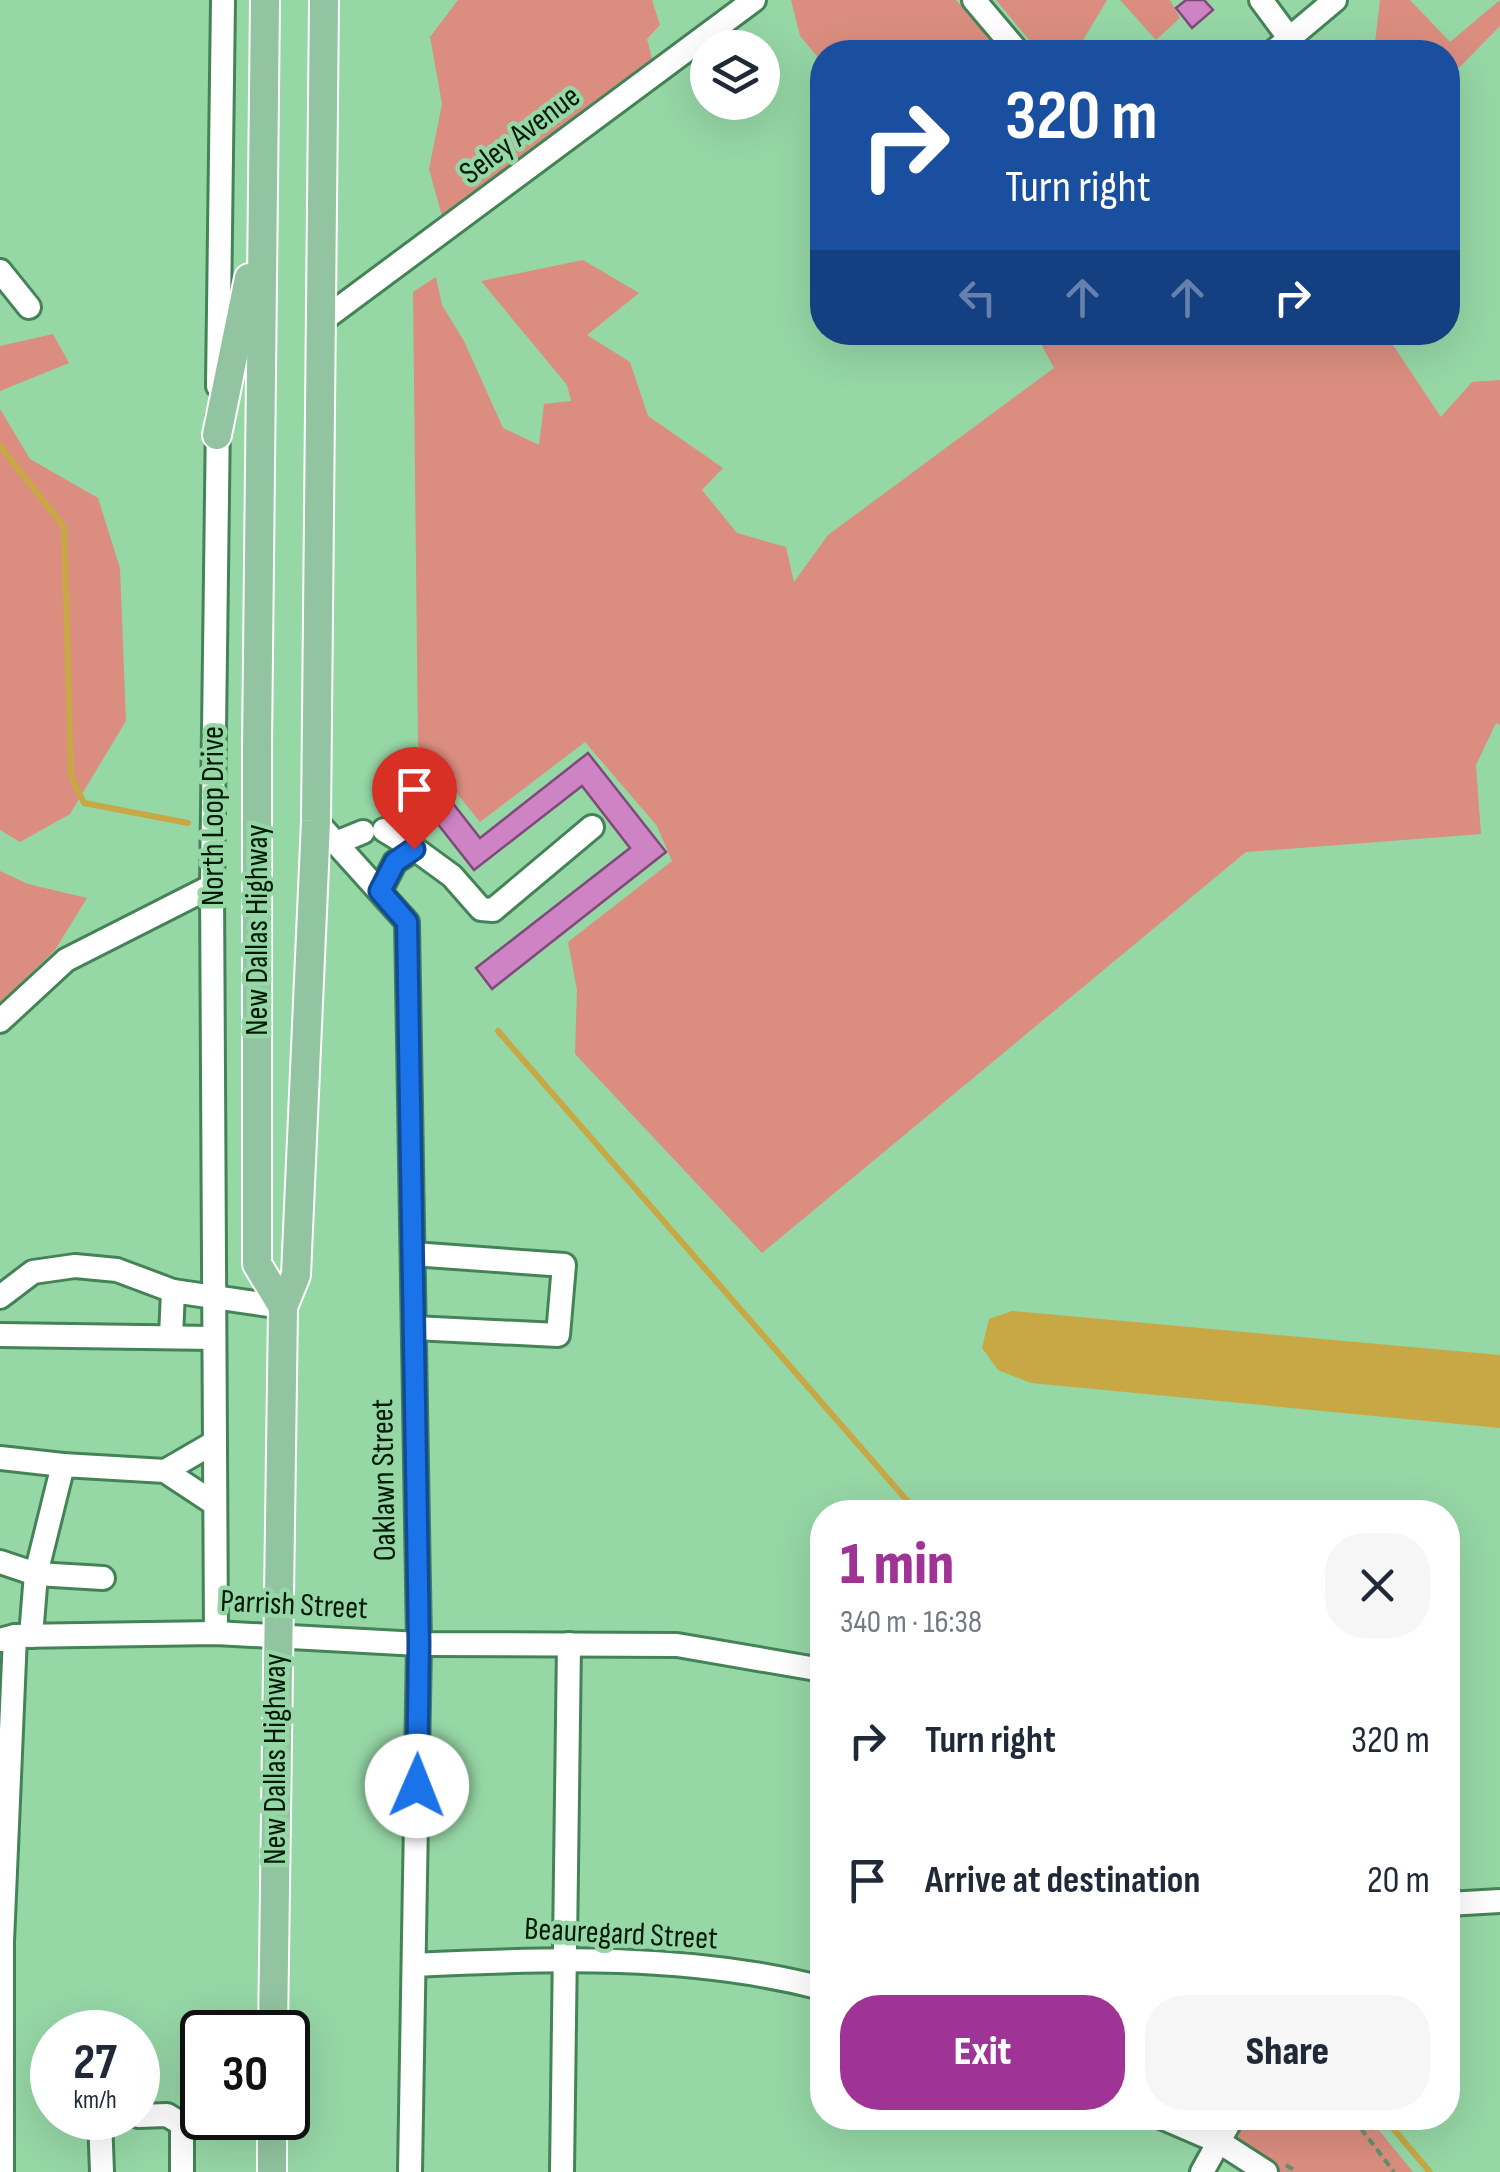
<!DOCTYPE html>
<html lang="en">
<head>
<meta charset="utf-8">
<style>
	body { margin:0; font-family:"Sofia Sans Condensed",sans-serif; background:#f6f6f7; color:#1f2937; height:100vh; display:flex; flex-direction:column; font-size:38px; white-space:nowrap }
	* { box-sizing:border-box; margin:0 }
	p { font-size:32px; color:#747a83 }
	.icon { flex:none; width:55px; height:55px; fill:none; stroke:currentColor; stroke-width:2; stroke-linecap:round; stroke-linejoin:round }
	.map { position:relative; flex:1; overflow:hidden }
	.sheet { position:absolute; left:810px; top:1500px; width:650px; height:630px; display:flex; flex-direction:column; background:#fff; border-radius:40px; box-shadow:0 10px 40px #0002 }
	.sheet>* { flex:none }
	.guide { position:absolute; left:810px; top:40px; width:650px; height:305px; border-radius:40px; box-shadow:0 10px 40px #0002; background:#1a4fa0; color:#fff; overflow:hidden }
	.buttons { position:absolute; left:690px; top:30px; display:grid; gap:20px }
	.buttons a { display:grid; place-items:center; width:90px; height:90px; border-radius:50%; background:#fff; box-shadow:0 10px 40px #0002; font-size:50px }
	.speed { position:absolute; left:30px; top:2010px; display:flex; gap:20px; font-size:50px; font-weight:700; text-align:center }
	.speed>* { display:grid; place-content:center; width:130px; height:130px; border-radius:50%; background:#fff; box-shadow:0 10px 40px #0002; line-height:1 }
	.speed small { font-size:25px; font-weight:400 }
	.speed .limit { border:5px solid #111; border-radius:15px; background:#fff; color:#111 }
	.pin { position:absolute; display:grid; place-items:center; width:85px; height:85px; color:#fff; margin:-102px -42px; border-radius:50% 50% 50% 0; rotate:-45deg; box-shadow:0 0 10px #0007 }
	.pin .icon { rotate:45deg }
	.me { position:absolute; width:110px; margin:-55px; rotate:1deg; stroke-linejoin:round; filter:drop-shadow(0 0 8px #0008) }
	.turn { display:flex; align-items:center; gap:35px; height:210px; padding:0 30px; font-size:45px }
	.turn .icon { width:130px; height:130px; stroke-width:2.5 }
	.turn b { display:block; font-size:70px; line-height:85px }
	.lanes { display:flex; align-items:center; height:95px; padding:0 30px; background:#0003; justify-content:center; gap:50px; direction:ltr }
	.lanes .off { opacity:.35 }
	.round { display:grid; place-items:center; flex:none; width:105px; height:105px; border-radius:40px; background:#f6f6f7 }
	.summary { display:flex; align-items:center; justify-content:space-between; height:170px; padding:0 30px }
	h1 { font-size:60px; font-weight:800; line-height:75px; color:#9f3496 }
	.action { display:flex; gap:20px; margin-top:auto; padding:20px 30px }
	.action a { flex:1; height:115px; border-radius:40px; background:#9f3496; color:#fff; font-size:40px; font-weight:800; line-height:115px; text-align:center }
	.action a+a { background:#f6f6f7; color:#1f2937 }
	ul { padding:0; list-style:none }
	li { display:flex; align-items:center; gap:30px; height:140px; padding:0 30px }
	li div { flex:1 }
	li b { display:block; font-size:38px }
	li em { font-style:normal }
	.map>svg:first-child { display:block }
</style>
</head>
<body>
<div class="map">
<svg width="1500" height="2172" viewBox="0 0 1500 2172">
	<rect width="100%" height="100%" fill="#96d7a6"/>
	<!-- green -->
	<g fill="#db8e7f">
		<polygon points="458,0 652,0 660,25 647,39 653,62 442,216 429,169 442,104 430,37"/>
		<polygon points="791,0 956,0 1003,52 822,52 822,62 800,36"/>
		<polygon points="996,0 1107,0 1076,52 1039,52"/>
		<polygon points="1120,0 1170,0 1180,18 1156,40"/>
		<polygon points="1380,0 1410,0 1450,42 1500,0 1500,26 1448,79 1448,52 1389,52 1375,42"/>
		<polygon points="583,260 639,293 587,335 630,362 648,416 723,468 702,490 737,533 786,547 794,582 828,535 1054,368 1035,333 1385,333 1441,417 1472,382 1500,380 1500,725 1496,723 1476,765 1481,834 1246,852 762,1253 575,1054 577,990 568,942 672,861 657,826 585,742 480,822 418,745 413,292 436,277 442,305 464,341 503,428 539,445 544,404 571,401 567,385 481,281"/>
		<polygon points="53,334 69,363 0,391 0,346"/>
		<polygon points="0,409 30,459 98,498 120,568 126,721 70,814 20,842 0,830"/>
		<polygon points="0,871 28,884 87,898 55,950 0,1003"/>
		<polygon points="1244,2118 1369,2118 1413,2172 1278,2172 1231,2143"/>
	</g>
	<!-- water -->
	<polygon fill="#c7a845" points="1012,1311 1500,1355 1500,1428 1031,1383 998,1370 982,1348 989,1319"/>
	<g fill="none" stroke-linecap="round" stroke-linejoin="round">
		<!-- stream -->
		<g stroke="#c7a845" stroke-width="6">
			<polyline points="0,446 64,527 71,776 84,803 188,823"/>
			<polyline points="498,1031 917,1512"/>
			<polyline points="1384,2118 1430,2172"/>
		</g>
	</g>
	<!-- building -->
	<g fill="#ce84c4" stroke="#7e4a78" stroke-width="2.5">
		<polygon points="1186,0 1204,0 1213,10 1192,28 1176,8"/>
		<polygon points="588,753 666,852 492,989 476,968 630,848 582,786 474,870 396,771 416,756 480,838"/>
	</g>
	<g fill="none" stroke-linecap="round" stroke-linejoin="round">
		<defs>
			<g id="minor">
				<polyline points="974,0 1018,52"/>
				<polyline points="1261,0 1290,39"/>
				<polyline points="1273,52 1335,0"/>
				<polyline points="0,271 29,307"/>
				<polyline points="323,320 754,0"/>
				<polyline points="218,386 223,0"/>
				<polyline points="316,821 407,922 419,1644 410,2172"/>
				<polyline points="384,830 415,849"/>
				<polyline points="336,843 363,832"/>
				<polyline points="380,891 395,862 415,849 452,876 481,909 493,910 592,827"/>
				<polyline points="0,1021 66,960 212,886"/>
				<polyline points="413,1254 564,1265 558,1335 414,1328"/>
				<polyline points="0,1297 33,1272 75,1266 117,1270 173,1291 283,1307"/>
				<polyline points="0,1335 214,1338"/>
				<polyline points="171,1337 173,1291"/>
				<polyline points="0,1458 63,1465"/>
				<polyline points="165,1471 215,1442"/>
				<polyline points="0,1562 36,1574 103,1578"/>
				<polyline points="216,1633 212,886 218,418"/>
				<polyline points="31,1636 36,1574 63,1465 165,1471 215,1504"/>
				<polyline points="0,1640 15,1636 216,1633 419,1644 677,1645 822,1670"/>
				<polyline points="1448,1904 1500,1901"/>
				<path d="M414,1965c136,-7 276,-11 408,23"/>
				<polyline points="138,2116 167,2115 182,2124 182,2172"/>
				<polyline points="100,2118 102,2172"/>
				<polyline points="1163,2118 1221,2143 1266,2172"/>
				<polyline points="2,2172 2,1942 15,1636"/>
				<polyline points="562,2172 569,1644"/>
				<polyline points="1202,2172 1232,2118"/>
			</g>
			<g id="major">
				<polyline points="265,0 257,748 257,1264 283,1307"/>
				<polyline points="217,435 249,278"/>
				<polyline points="273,2032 283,1307 296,1275 316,821 324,0"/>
				<polyline points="272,2172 272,2118"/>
			</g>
		</defs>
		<!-- minor casing -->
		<use href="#minor" stroke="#448356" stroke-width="28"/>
		<!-- major casing -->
		<use href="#major" stroke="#fff" stroke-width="32"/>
		<!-- path -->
		<g stroke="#60926d" stroke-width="4" stroke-dasharray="8 5" stroke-linecap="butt">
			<polyline points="1353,2118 1394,2172"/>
			<polyline points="1286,2165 1297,2172"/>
		</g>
		<!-- minor -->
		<use href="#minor" stroke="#fff" stroke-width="22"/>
		<!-- major -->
		<use href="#major" stroke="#92c4a1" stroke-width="28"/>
	</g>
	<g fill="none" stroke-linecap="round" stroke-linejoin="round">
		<defs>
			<polyline id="route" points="414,849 395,862 380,891 407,922 419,1644 417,1786"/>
		</defs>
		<!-- route casing -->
		<use href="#route" stroke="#114b97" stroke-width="25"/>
		<!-- route -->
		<use href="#route" stroke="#1a73e8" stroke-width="18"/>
	</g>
	<g text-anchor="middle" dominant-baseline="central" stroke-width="9" stroke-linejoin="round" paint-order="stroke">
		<!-- street labels -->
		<g font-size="32" fill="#021b09" stroke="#96d7a6">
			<text transform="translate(520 135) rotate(-37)">Seley Avenue</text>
			<text transform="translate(213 816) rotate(-90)">North Loop Drive</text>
			<text transform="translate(257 930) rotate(-90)">New Dallas Highway</text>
			<text transform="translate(384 1480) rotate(-91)">Oaklawn Street</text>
			<text transform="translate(294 1605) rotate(3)">Parrish Street</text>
			<text transform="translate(275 1759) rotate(-90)">New Dallas Highway</text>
			<text transform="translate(621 1934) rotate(3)">Beauregard Street</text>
		</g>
	</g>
</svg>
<div class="buttons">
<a><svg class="icon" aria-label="layers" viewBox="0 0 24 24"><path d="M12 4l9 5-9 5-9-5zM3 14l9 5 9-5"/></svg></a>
</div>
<div class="speed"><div>27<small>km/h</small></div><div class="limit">30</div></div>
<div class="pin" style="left:414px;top:849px;background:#d93025"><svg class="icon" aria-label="arrive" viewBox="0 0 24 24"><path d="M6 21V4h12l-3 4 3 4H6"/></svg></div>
<svg class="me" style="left:417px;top:1786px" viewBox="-20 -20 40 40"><circle r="19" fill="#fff"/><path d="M0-13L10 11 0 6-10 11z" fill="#1a73e8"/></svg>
<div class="guide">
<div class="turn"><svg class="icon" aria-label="right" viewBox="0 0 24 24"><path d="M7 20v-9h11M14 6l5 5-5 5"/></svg><div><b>320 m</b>Turn right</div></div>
<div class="lanes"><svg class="icon off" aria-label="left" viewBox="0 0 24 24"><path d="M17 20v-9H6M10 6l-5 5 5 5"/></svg><svg class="icon off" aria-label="ahead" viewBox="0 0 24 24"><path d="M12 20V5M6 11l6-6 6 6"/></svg><svg class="icon off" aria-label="ahead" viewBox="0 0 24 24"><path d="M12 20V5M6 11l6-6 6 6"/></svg><svg class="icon" aria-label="right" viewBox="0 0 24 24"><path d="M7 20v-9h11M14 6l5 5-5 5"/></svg></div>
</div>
<section class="sheet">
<div class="summary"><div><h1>1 min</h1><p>340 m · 16:38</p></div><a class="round"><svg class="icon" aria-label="close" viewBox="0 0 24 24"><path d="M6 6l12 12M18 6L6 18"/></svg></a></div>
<ul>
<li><svg class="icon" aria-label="right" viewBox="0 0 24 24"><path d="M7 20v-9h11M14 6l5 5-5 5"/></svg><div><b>Turn right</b></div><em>320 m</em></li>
<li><svg class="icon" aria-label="arrive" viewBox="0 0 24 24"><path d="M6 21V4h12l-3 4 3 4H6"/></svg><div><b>Arrive at destination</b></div><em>20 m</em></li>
</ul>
<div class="action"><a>Exit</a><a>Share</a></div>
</section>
</div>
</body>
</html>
